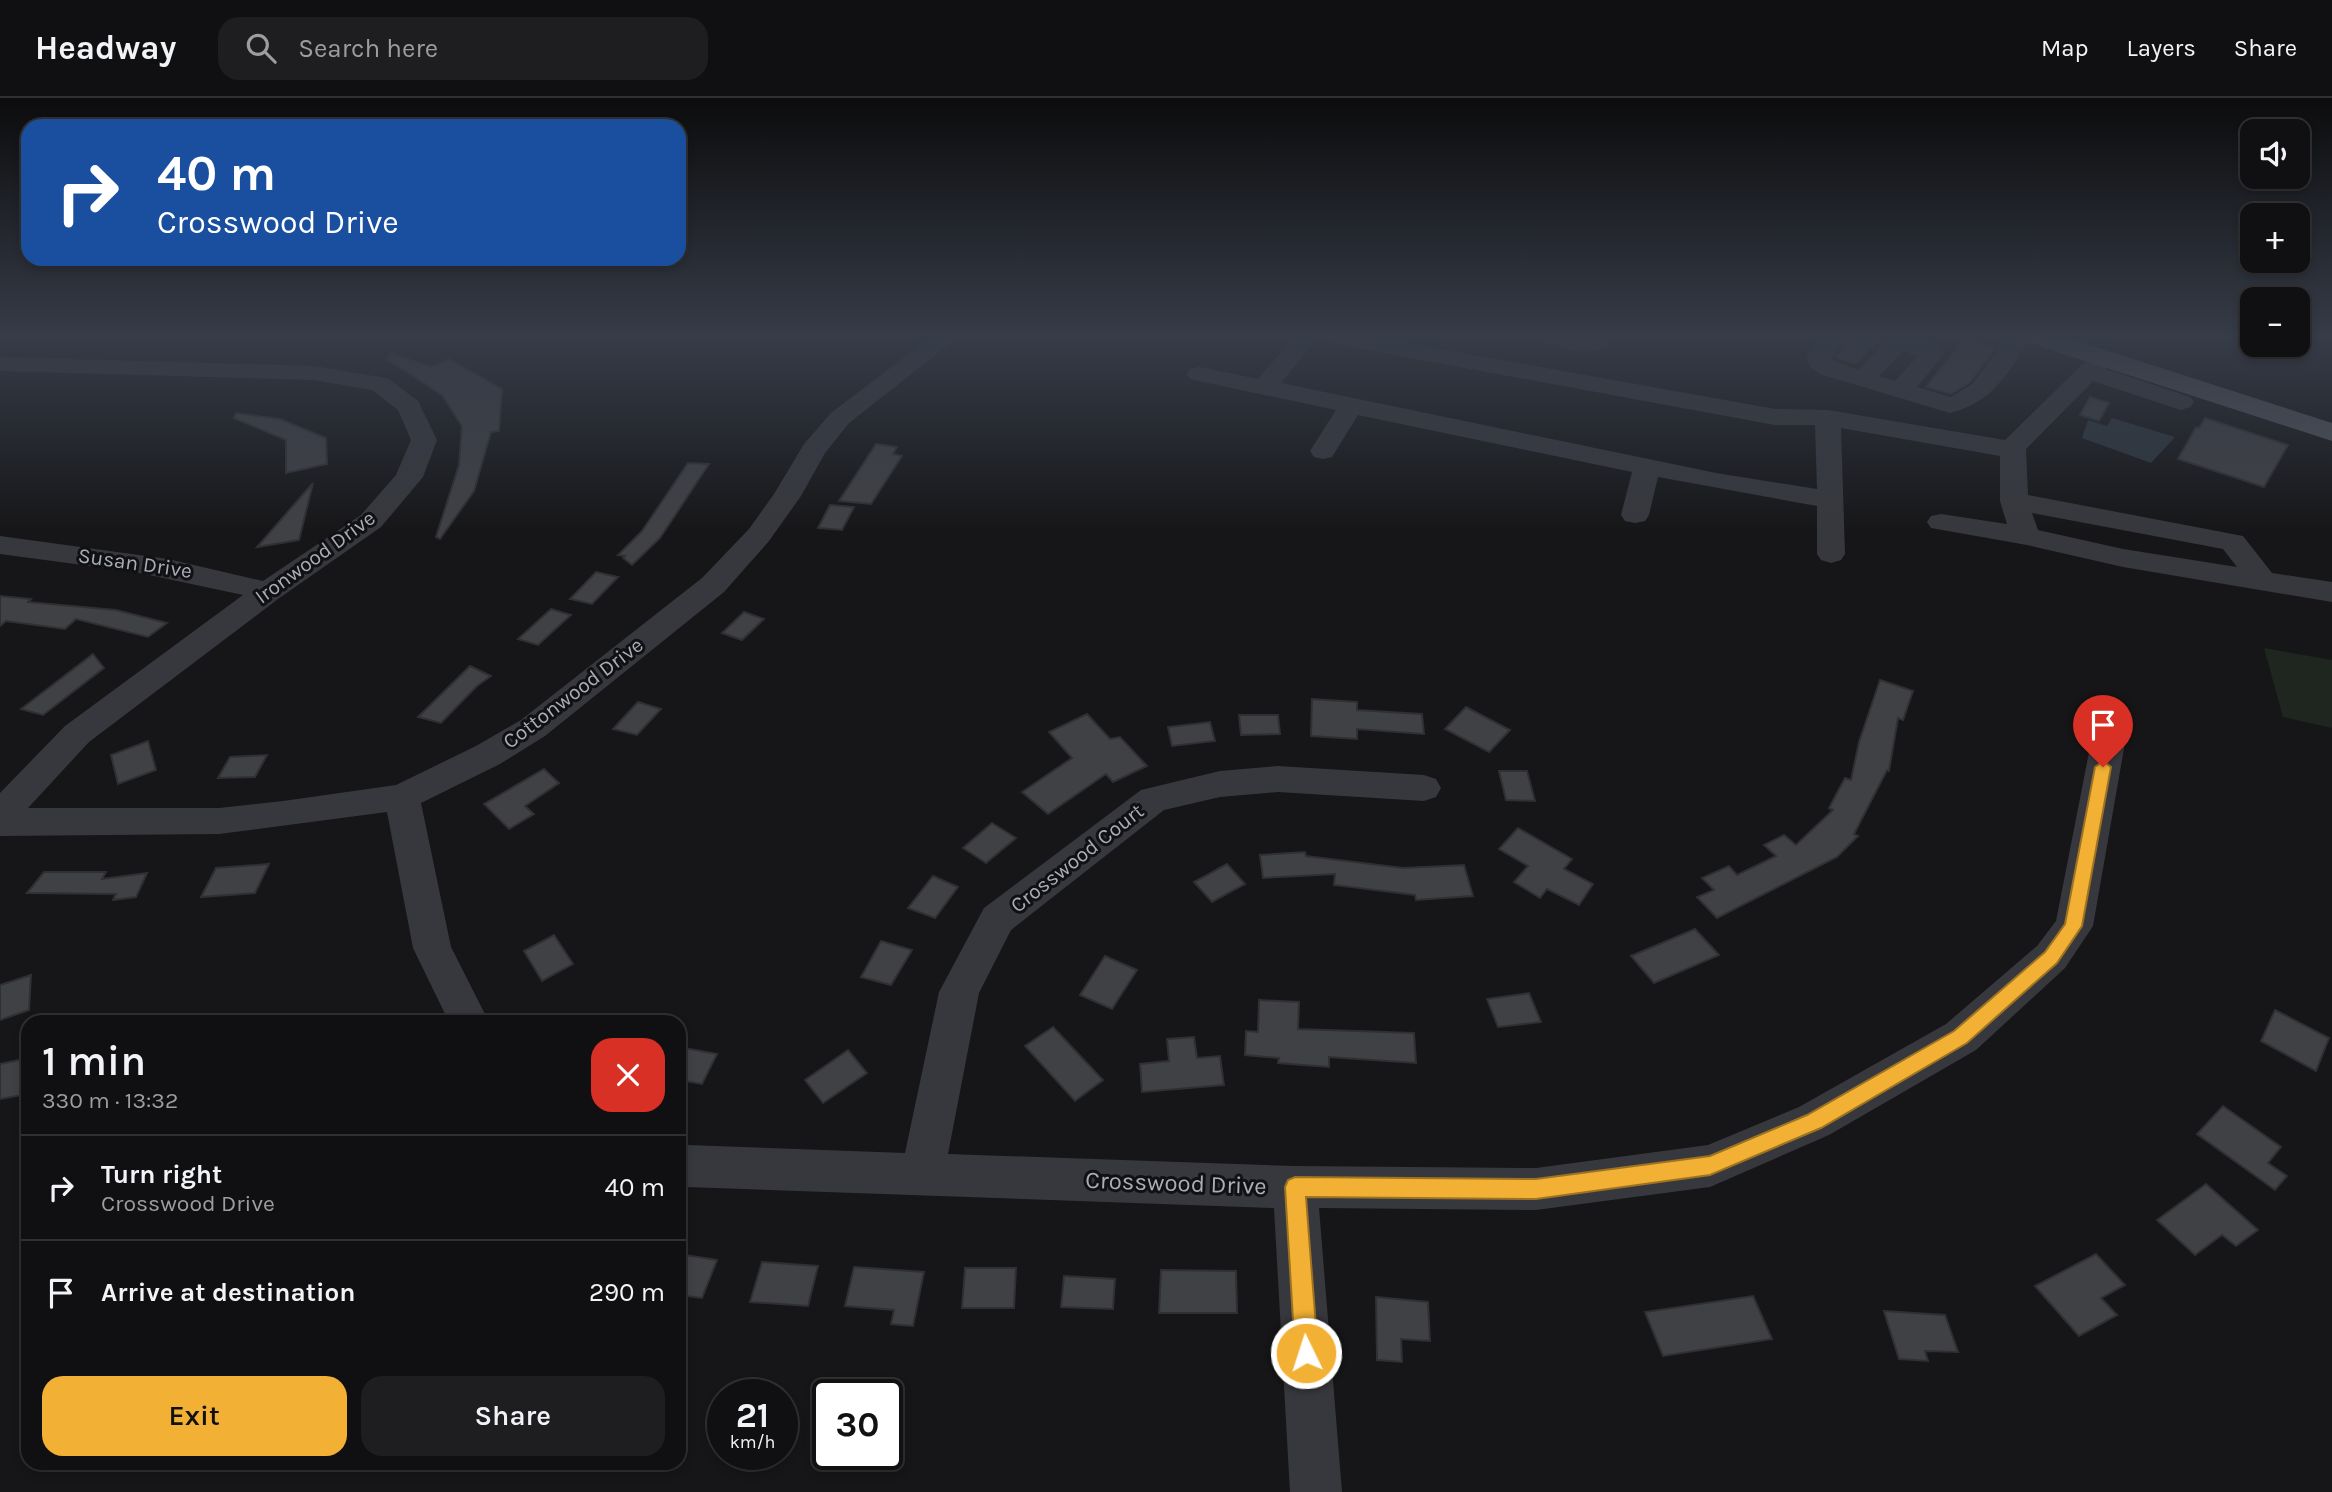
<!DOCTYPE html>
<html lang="en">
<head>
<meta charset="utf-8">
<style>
	body { margin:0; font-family:Karla,sans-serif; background:#1e1e20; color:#f1f3f6; height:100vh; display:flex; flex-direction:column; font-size:26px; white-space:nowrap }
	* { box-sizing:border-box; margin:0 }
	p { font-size:23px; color:#9c9d9f }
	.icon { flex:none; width:38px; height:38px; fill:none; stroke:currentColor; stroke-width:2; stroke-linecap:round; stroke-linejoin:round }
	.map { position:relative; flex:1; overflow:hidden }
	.panel { position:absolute; left:21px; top:917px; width:665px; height:455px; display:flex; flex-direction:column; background:#101012; border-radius:21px; box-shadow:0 4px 10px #0003,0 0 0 2px #303032 }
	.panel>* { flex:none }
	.guide { position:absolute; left:21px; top:21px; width:665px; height:147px; border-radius:21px; box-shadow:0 4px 10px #0003,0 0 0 2px #303032; background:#1a4fa0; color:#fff; overflow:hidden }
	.fabs { position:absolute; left:2240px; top:21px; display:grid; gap:14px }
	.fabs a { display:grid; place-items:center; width:70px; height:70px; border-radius:14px; background:#101012; box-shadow:0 4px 10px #0003,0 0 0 2px #303032; font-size:35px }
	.speed { position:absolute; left:707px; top:1281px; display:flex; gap:14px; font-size:35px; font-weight:700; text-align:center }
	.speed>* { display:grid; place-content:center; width:91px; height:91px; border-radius:50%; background:#101012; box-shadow:0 4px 10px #0003,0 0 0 2px #303032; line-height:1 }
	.speed small { font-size:18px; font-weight:400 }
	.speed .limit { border:4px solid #111; border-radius:10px; background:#fff; color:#111 }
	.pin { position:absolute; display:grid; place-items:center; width:60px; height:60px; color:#fff; margin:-72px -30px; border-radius:50% 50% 50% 0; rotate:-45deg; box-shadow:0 0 7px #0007 }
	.pin .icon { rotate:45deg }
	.me { position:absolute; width:77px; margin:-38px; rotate:356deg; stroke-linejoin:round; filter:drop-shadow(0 0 5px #0008) }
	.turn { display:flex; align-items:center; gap:24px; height:147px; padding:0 21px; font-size:32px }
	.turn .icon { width:91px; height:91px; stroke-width:2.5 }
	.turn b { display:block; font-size:49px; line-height:60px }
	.round { display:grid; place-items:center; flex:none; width:74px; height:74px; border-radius:21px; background:#1e1e20 }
	.summary { display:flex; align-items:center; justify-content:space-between; height:119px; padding:0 21px }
	h1 { font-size:42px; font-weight:600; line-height:52px }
	.cta { display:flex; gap:14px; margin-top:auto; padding:14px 21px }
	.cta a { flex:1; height:80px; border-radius:21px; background:#f2b134; color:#111; font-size:28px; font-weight:600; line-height:80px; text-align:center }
	.cta a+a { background:#1e1e20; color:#f1f3f6 }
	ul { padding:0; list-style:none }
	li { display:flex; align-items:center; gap:21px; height:105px; padding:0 21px; border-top:2px solid #303032 }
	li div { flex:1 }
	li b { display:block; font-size:26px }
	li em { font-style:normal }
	header { display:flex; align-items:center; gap:42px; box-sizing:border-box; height:98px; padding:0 35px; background:#101012; border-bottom:2px solid #303032 }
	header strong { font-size:33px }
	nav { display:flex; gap:38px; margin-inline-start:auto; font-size:24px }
	.search { width:490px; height:63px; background:#1e1e20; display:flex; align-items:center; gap:18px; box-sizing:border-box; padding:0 24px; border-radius:21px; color:#9c9d9f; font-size:26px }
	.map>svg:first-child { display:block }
</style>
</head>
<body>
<header>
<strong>Headway</strong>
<div class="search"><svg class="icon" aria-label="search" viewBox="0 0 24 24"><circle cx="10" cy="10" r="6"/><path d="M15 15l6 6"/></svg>Search here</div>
<nav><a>Map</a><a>Layers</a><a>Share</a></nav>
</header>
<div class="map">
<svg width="2332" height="1394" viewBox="0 0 2332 1394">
	<rect width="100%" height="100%" fill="#161618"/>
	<!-- green -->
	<polygon fill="#1e261f" points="2264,550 2332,562 2332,630 2283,619"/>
	<!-- water -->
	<polygon fill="#2c353c" points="2112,320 2175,339 2151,365 2082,340 2088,322 2107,328"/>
	<!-- building -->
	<g fill="#404145" stroke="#303034" stroke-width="2">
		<polygon points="1851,240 1880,240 1856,266 1836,259"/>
		<polygon points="1964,241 1996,250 1970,284 1951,296 1926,289"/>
		<polygon points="390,254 431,269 449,261 502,291 499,333 491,334 474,393 440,441 436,439 459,367 462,328 442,297 387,261"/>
		<polygon points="2090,299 2109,305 2099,323 2080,317"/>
		<polygon points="236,315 280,321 326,340 327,366 286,375 286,342 234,320"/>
		<polygon points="2205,320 2288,347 2264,389 2178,361 2196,329 2199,330"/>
		<polygon points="876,346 897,349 893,356 902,358 871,406 839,403"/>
		<polygon points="688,365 709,366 660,440 632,467 623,460 625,458 618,457 642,433"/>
		<polygon points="313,385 299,442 257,449"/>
		<polygon points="830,407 854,409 842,432 818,430"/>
		<polygon points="596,474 618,479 592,506 570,501"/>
		<polygon points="0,498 31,501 28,504 116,512 167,525 148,539 76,521 65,531 6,523 0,528"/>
		<polygon points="551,511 571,517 538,547 518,541"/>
		<polygon points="744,514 764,521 742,542 722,535"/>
		<polygon points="93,556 104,570 43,617 21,611"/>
		<polygon points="470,568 491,578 477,588 441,625 418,619"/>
		<polygon points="1880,582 1913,593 1903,622 1898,620 1889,673 1887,672 1854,736 1858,738 1837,759 1717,820 1697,799 1714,792 1702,780 1729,768 1737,777 1776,758 1764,747 1784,737 1796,747 1833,712 1829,710 1845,680 1851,682 1859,644"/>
		<polygon points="1312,601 1357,604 1357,612 1422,616 1424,636 1357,631 1357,641 1311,638"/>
		<polygon points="638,604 661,611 637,637 613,631"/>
		<polygon points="1466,609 1510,632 1489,654 1445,631"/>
		<polygon points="1087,616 1110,641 1120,639 1147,668 1113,684 1106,676 1048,716 1022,694 1072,660 1049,634"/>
		<polygon points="1239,617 1278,617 1280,636 1241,637"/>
		<polygon points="1210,624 1215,643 1172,648 1168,629"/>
		<polygon points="148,643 156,672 118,686 111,657"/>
		<polygon points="267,657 255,679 218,680 230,659"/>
		<polygon points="544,671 559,685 525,708 534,716 509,731 484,706"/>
		<polygon points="1499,673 1527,673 1535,703 1506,702"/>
		<polygon points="992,725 1016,740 986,765 963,750"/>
		<polygon points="1518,730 1572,761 1564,771 1593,786 1579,807 1547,791 1540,800 1514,784 1528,768 1499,751"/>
		<polygon points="1305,754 1306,758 1403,770 1464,767 1473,798 1416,802 1415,797 1334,787 1335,776 1263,780 1260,757"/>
		<polygon points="269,766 255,795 201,799 216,770"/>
		<polygon points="1227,766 1245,786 1212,804 1194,784"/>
		<polygon points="44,774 106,774 102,781 147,775 136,799 113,802 116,796 27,795"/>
		<polygon points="933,778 958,789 935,820 908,810"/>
		<polygon points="1695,831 1719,857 1654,885 1631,858"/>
		<polygon points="554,837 573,866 542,883 524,853"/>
		<polygon points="881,843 912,852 891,887 861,879"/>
		<polygon points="1105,858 1137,872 1112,911 1080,897"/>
		<polygon points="31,877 29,912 0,922 0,887"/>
		<polygon points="1529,895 1541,924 1498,929 1487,901"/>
		<polygon points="1259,902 1299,904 1298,931 1414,935 1416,965 1329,959 1329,969 1278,965 1279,960 1245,957 1246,933 1258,934"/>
		<polygon points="2275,912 2329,940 2316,973 2261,943"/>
		<polygon points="1053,929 1103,982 1075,1003 1025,948"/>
		<polygon points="1194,939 1197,960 1220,958 1224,987 1142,994 1140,966 1169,963 1167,941"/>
		<polygon points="679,949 717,956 702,986 679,982"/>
		<polygon points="848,952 867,975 823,1005 805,982"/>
		<polygon points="28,960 28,996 0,1001 0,966"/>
		<polygon points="2223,1008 2281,1049 2268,1065 2287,1078 2275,1092 2197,1036"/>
		<polygon points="2206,1086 2258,1132 2236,1148 2222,1137 2195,1157 2157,1122"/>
		<polygon points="679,1156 717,1162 702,1200 679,1197"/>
		<polygon points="2096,1156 2125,1187 2101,1200 2117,1217 2079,1238 2035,1188"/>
		<polygon points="762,1164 818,1168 808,1208 750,1204"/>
		<polygon points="854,1169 924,1174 913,1228 891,1226 894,1212 845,1208"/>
		<polygon points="965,1170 1016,1170 1014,1210 962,1210"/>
		<polygon points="1161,1172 1236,1173 1237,1215 1159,1215"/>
		<polygon points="1064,1178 1115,1181 1113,1211 1061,1209"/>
		<polygon points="1753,1198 1772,1241 1663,1258 1645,1214"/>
		<polygon points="1376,1199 1428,1204 1430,1243 1401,1241 1402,1264 1377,1262"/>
		<polygon points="1884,1213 1945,1217 1958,1254 1925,1253 1928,1263 1899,1261"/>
	</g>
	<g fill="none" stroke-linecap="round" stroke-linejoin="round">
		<!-- minor -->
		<g fill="#37383d" fill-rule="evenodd">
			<polygon points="930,240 957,240 849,325 825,355 801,398 769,443 724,494 545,638 500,666 421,705 451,849 489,924 449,924 413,850 387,714 219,736 0,738 0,695 65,628 243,497 135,474 0,456 0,438 168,461 263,483 361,417 396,377 411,342 398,312 372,292 314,282 0,273 0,259 314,268 380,279 389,281 418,303 437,342 423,379 381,429 278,501 89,644 28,710 219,710 283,703 396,687 476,648 521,622 702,480 749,431 774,396 804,346 831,315"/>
			<path d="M1293,240h24l-36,45 435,90 101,16 -2,-64h-40l-435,-80 -8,-2 -4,-5h50l397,71 53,1 177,30 89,-87 9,-2 9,2 3,5 -9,11 84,28 4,5 -4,5 -9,3 -88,-29 -67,68 2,46 215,41 29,37 60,9v20l-209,-35 -96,-22 -96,-17 -4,-6 4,-6 10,-2 66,10 -7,-23v-45l-159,-28 4,126 -4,6 -10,3 -10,-3 -4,-6v-48l-159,-29 -9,38 -4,6 -10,2 -10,-2 -4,-6 11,-43 -274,-57 -26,42 -9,2 -9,-2 -4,-6 26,-41 -137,-29 -9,-2 -3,-5 3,-5 9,-2 59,12zM2032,415l191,36 14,18 -114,-18 -85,-19z"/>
			<path d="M1542,240h72c-16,23 -46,11 -68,5z"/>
			<path d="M1823,240h25l-17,21 27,11 31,-32c17,0 45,-1 56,15l-28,34 34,10 21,-13 35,-46h24c-24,35 -37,64 -81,75l-130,-39 -10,-7 -4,-12zM1903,253l15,5 -23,25 -16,-5z"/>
			<polygon points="2109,627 2121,631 2126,639 2093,828 2065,870 1976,952 1829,1037 1710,1089 1536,1112 1319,1110 1342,1394 1290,1394 1274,1110 686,1089 679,1086 679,1044 687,1047 905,1055 939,894 984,810 1141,692 1220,673 1278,668 1424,677 1436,681 1441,690 1436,699 1424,703 1278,694 1220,699 1164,712 1011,832 979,895 948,1056 1295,1068 1536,1070 1708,1047 1799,1009 1946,926 2037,848 2056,823 2092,639 2097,631"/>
		</g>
		<!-- major -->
		<polygon fill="#53555c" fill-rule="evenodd" points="2029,240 2068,240 2332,325 2332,343 2033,246"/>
	</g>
	<!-- sky -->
	<linearGradient id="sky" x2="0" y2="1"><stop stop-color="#0c0c0d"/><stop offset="0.55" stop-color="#363c48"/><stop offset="1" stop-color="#363c48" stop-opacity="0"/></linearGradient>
	<rect width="2332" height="435" fill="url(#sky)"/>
	<!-- route -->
	<polygon fill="#f2b134" stroke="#9d7322" stroke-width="2" points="2103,663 2111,669 2082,828 2057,865 1967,945 1821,1030 1710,1077 1536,1101 1306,1099 1318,1255 1314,1263 1306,1267 1299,1263 1295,1255 1285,1089 1288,1082 1295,1079 1536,1081 1710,1058 1807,1017 1954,933 2045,854 2065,826 2095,669"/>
	<g text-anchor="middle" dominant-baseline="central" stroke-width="6" stroke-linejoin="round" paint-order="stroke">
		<!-- street labels -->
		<g font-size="21" fill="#a8adb8" stroke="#111113">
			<text transform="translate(315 459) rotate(-36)">Ironwood Drive</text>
			<text transform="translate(135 465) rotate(8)">Susan Drive</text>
			<text transform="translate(573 595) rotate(-37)">Cottonwood Drive</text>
			<text transform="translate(1077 760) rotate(-38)">Crosswood Court</text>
		</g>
		<!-- near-street labels -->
		<g font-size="24" fill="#a8adb8" stroke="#111113">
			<text transform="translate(1176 1085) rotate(2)">Crosswood Drive</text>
		</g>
	</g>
</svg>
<div class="fabs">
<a><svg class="icon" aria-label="sound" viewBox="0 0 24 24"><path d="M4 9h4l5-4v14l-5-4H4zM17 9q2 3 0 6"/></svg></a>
<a>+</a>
<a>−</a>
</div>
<div class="speed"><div>21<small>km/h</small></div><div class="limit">30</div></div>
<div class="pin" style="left:2103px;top:669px;background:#d93025"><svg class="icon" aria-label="arrive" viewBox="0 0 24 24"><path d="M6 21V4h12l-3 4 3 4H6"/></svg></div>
<svg class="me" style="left:1306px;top:1255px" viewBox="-20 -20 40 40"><circle r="17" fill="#f2b134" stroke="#fff" stroke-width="3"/><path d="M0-11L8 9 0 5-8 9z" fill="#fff"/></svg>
<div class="guide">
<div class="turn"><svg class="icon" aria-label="right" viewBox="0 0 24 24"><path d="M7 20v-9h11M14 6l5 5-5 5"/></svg><div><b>40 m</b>Crosswood Drive</div></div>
</div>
<section class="panel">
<div class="summary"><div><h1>1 min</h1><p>330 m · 13:32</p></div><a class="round" style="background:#d93025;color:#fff"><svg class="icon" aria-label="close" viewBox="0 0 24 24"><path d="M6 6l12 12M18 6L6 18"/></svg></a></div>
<ul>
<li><svg class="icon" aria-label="right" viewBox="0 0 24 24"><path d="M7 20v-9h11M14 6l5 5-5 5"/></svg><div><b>Turn right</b><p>Crosswood Drive</p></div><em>40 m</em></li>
<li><svg class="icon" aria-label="arrive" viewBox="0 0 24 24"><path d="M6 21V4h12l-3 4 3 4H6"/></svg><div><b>Arrive at destination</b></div><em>290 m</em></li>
</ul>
<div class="cta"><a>Exit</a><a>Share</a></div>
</section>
</div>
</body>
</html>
